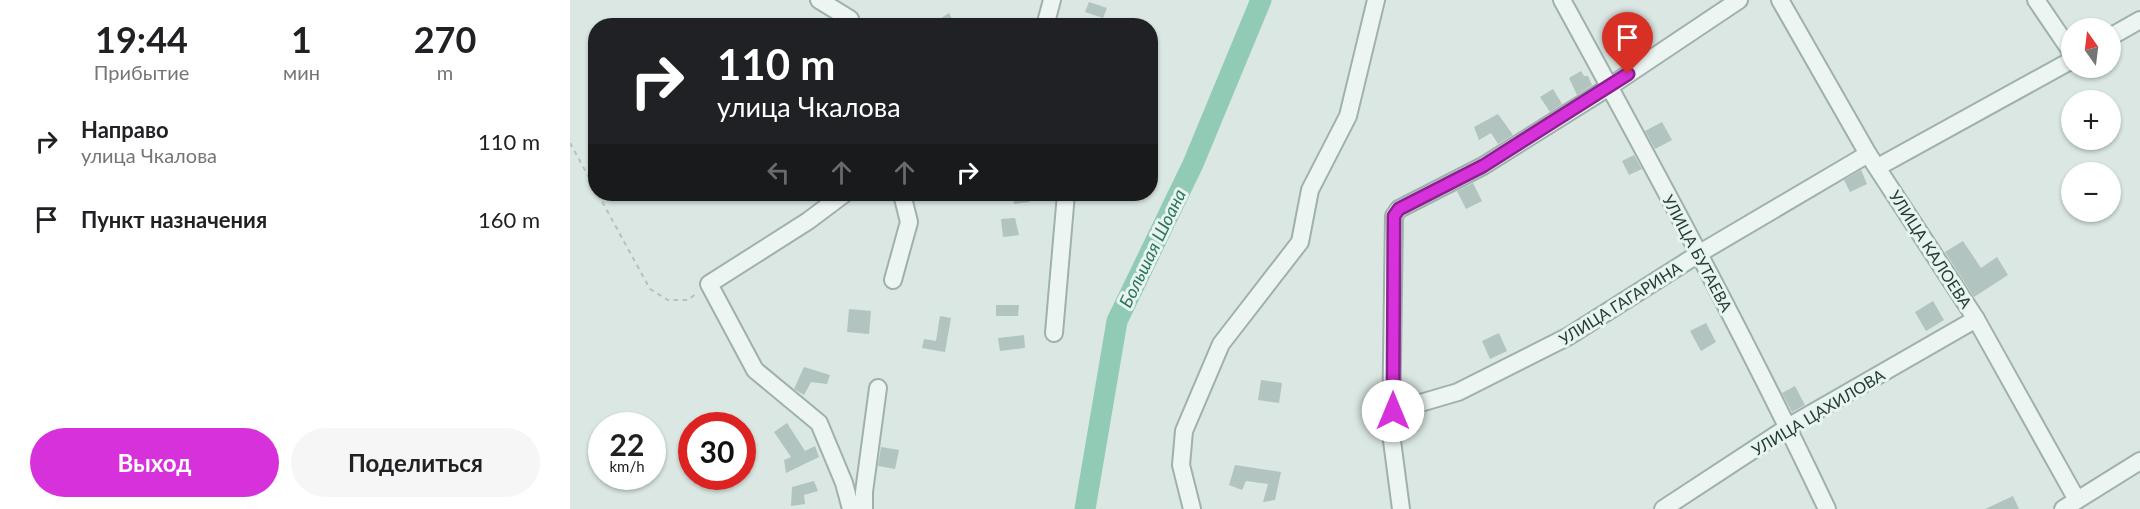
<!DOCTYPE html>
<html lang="ru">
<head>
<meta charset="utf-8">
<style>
	body { margin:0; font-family:Lato,sans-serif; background:#f6f6f6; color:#202124; height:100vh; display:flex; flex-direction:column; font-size:22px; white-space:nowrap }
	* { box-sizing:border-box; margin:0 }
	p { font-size:20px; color:#757577 }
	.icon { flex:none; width:33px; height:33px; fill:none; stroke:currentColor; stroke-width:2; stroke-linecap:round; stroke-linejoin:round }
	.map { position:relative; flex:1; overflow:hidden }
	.panel { display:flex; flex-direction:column; background:#fff; width:570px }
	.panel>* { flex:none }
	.top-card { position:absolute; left:18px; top:18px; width:570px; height:183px; border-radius:24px; box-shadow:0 2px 4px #0004; background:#202124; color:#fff; overflow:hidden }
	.needle { width:39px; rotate:346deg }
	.controls { position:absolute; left:1491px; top:18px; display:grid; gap:12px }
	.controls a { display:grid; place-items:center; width:60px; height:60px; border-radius:50%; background:#fff; box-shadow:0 2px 4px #0004; font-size:30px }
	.speed { position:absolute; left:18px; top:412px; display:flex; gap:12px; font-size:30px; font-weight:700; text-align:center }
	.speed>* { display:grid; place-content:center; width:78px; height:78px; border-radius:50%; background:#fff; box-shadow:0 2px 4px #0004; line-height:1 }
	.speed small { font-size:15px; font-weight:400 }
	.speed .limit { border:9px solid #d22; background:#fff; color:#111 }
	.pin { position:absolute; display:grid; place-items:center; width:51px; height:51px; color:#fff; margin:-62px -26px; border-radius:50% 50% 50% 0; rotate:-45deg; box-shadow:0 0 6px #0007 }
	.pin .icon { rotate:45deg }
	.me { position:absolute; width:66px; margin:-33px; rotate:0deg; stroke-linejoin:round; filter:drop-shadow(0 0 4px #0008) }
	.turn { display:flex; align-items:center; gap:21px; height:126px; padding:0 30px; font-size:27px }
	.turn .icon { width:78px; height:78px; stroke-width:2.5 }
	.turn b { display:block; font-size:42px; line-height:51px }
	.lanes { display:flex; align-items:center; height:57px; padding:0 30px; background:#0003; justify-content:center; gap:30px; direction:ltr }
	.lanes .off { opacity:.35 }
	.eta { display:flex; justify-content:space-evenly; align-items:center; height:102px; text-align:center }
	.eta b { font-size:36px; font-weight:700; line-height:42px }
	.button { display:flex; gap:12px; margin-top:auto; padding:12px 30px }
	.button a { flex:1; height:69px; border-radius:36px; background:#d631da; color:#fff; font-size:24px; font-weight:700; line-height:69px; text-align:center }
	.button a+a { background:#f6f6f6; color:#202124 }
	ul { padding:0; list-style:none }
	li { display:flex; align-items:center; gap:18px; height:78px; padding:0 30px }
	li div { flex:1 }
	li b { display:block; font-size:22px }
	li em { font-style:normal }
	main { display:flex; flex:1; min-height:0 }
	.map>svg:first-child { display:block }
</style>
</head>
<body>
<main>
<section class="panel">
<div class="eta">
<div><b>19:44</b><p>Прибытие</p></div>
<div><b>1</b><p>мин</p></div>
<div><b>270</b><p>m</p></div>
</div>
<ul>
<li><svg class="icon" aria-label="right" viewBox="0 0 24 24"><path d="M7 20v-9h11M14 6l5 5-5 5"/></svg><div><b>Направо</b><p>улица Чкалова</p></div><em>110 m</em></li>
<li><svg class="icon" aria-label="arrive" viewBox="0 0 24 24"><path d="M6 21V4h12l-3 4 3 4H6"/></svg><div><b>Пункт назначения</b></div><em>160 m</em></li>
</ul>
<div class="button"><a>Выход</a><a>Поделиться</a></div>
</section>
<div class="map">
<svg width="1570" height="509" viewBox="0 0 1570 509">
	<rect width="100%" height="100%" fill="#dae7e3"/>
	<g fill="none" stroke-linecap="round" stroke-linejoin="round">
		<!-- river -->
		<polyline stroke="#91cbb6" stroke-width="21" points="515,509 547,321 623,164 691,0"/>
	</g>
	<!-- building -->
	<g fill="#b1c4bf">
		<polygon points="519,2 537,8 533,18 515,12"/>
		<polygon points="379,13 386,26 359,26"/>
		<polygon points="1011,71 1014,76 1018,76 1022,85 1007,95 999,78"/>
		<polygon points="983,89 992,104 980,112 970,97"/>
		<polygon points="928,114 943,135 928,144 921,133 909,140 904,127"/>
		<polygon points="1092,122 1102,140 1085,149 1075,131"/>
		<polygon points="1064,155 1072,169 1059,175 1052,161"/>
		<polygon points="1291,170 1297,184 1280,192 1274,180"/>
		<polygon points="903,183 912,201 896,209 887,191"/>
		<polygon points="442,194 459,194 460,202 444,204"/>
		<polygon points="445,218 449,235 433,237 431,219"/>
		<polygon points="1393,241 1411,268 1427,257 1438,275 1404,297 1375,252"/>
		<polygon points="1363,301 1374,320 1356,331 1345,312"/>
		<polygon points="426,305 449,305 448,316 426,316"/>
		<polygon points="279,309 301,311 299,334 277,332"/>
		<polygon points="370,316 381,318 375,352 352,348 354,339 366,341"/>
		<polygon points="1136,323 1146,342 1131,351 1120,331"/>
		<polygon points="929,333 937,351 920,359 912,341"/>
		<polygon points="454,335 455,348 430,351 428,338"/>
		<polygon points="234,367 260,375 257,384 241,382 234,395 224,389"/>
		<polygon points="691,380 712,383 709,403 688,400"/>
		<polygon points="1225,386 1235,405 1222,412 1212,393"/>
		<polygon points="217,423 235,451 245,446 249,457 216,473 214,460 221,457 204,432"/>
		<polygon points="311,447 329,450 325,469 308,466"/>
		<polygon points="665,465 711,472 705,500 693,502 698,484 676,481 672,490 659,485"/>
		<polygon points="244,481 248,491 234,495 235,504 221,506 222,487"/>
		<polygon points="1443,496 1449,509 1415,509"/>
	</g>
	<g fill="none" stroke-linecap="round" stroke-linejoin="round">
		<defs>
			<g id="minor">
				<polyline points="249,0 280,19 282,26"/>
				<path d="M992,0c92,168 183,336 265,509"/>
				<polyline points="1210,0 1298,154 1406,319 1507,500"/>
				<polyline points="1466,0 1502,53"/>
				<polyline points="475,26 482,0"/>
				<polyline points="1540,37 1570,20"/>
				<polyline points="1308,167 1502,60"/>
				<polyline points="274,194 238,221 139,284 185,370 249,423 274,483 281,509"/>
				<polyline points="323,280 339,222 332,194"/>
				<polyline points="484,333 496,194"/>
				<polyline points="823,411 888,392 999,336 1130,253 1298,154"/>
				<polyline points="294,509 294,492 308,388"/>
				<polyline points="622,509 611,465 614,431 651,344 730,242 740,190 778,116 806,0"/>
				<polyline points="831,509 821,433 824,216 829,209 913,166 1039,87 1169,0"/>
				<polyline points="1093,509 1218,427 1406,319"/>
				<polyline points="1493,509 1570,461"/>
			</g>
		</defs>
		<!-- minor casing -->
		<use href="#minor" stroke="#9fb1ac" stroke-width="20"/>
		<!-- path -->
		<g stroke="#b4c1be" stroke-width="2" stroke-dasharray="4.5 4.5" stroke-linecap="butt">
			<polyline points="0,143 26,190"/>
			<polyline points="28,194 80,289 98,300 118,300 127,293"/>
		</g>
		<!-- minor -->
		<use href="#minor" stroke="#edf5f3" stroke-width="16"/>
	</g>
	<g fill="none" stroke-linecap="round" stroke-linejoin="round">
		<defs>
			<polyline id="route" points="823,411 824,216 829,209 913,166 1058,74"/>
		</defs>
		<!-- route casing -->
		<use href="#route" stroke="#8b208e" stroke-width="15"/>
		<!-- route -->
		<use href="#route" stroke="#d631da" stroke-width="10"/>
	</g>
	<g text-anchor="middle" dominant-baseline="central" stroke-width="6" stroke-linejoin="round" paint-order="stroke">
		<!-- street labels -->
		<g font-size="16" fill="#233d37" stroke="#e9f4f1">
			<text transform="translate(1361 249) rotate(57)">УЛИЦА КАЛОЕВА</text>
			<text transform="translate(1128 253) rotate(62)">УЛИЦА БУТАЕВА</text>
			<text transform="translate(1050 303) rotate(-32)">УЛИЦА ГАГАРИНА</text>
			<text transform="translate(1248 412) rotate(-31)">УЛИЦА ЦАХИЛОВА</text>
		</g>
		<!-- water labels -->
		<g font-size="18" font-style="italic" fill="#2a755d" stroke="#e9f4f1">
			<text transform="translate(582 248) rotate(-64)">Большая Шоана</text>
		</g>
	</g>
</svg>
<div class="controls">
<a><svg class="needle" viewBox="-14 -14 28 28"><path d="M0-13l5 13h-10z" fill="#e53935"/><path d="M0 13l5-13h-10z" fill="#757577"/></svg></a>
<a>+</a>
<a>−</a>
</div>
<div class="speed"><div>22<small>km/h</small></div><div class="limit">30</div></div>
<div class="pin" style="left:1058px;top:74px;background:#d93025"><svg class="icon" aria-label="arrive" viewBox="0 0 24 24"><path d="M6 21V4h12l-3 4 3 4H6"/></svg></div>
<svg class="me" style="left:823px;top:411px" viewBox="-20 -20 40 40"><circle r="19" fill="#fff"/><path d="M0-13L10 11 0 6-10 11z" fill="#d631da"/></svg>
<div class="top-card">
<div class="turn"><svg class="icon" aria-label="right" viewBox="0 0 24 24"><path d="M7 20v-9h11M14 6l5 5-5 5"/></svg><div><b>110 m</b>улица Чкалова</div></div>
<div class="lanes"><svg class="icon off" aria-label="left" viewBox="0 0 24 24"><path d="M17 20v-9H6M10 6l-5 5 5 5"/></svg><svg class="icon off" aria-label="ahead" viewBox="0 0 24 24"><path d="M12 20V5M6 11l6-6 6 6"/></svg><svg class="icon off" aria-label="ahead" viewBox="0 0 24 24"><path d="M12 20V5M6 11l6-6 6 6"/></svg><svg class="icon" aria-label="right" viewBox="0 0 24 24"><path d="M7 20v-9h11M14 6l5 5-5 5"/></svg></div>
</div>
</div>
</main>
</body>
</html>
